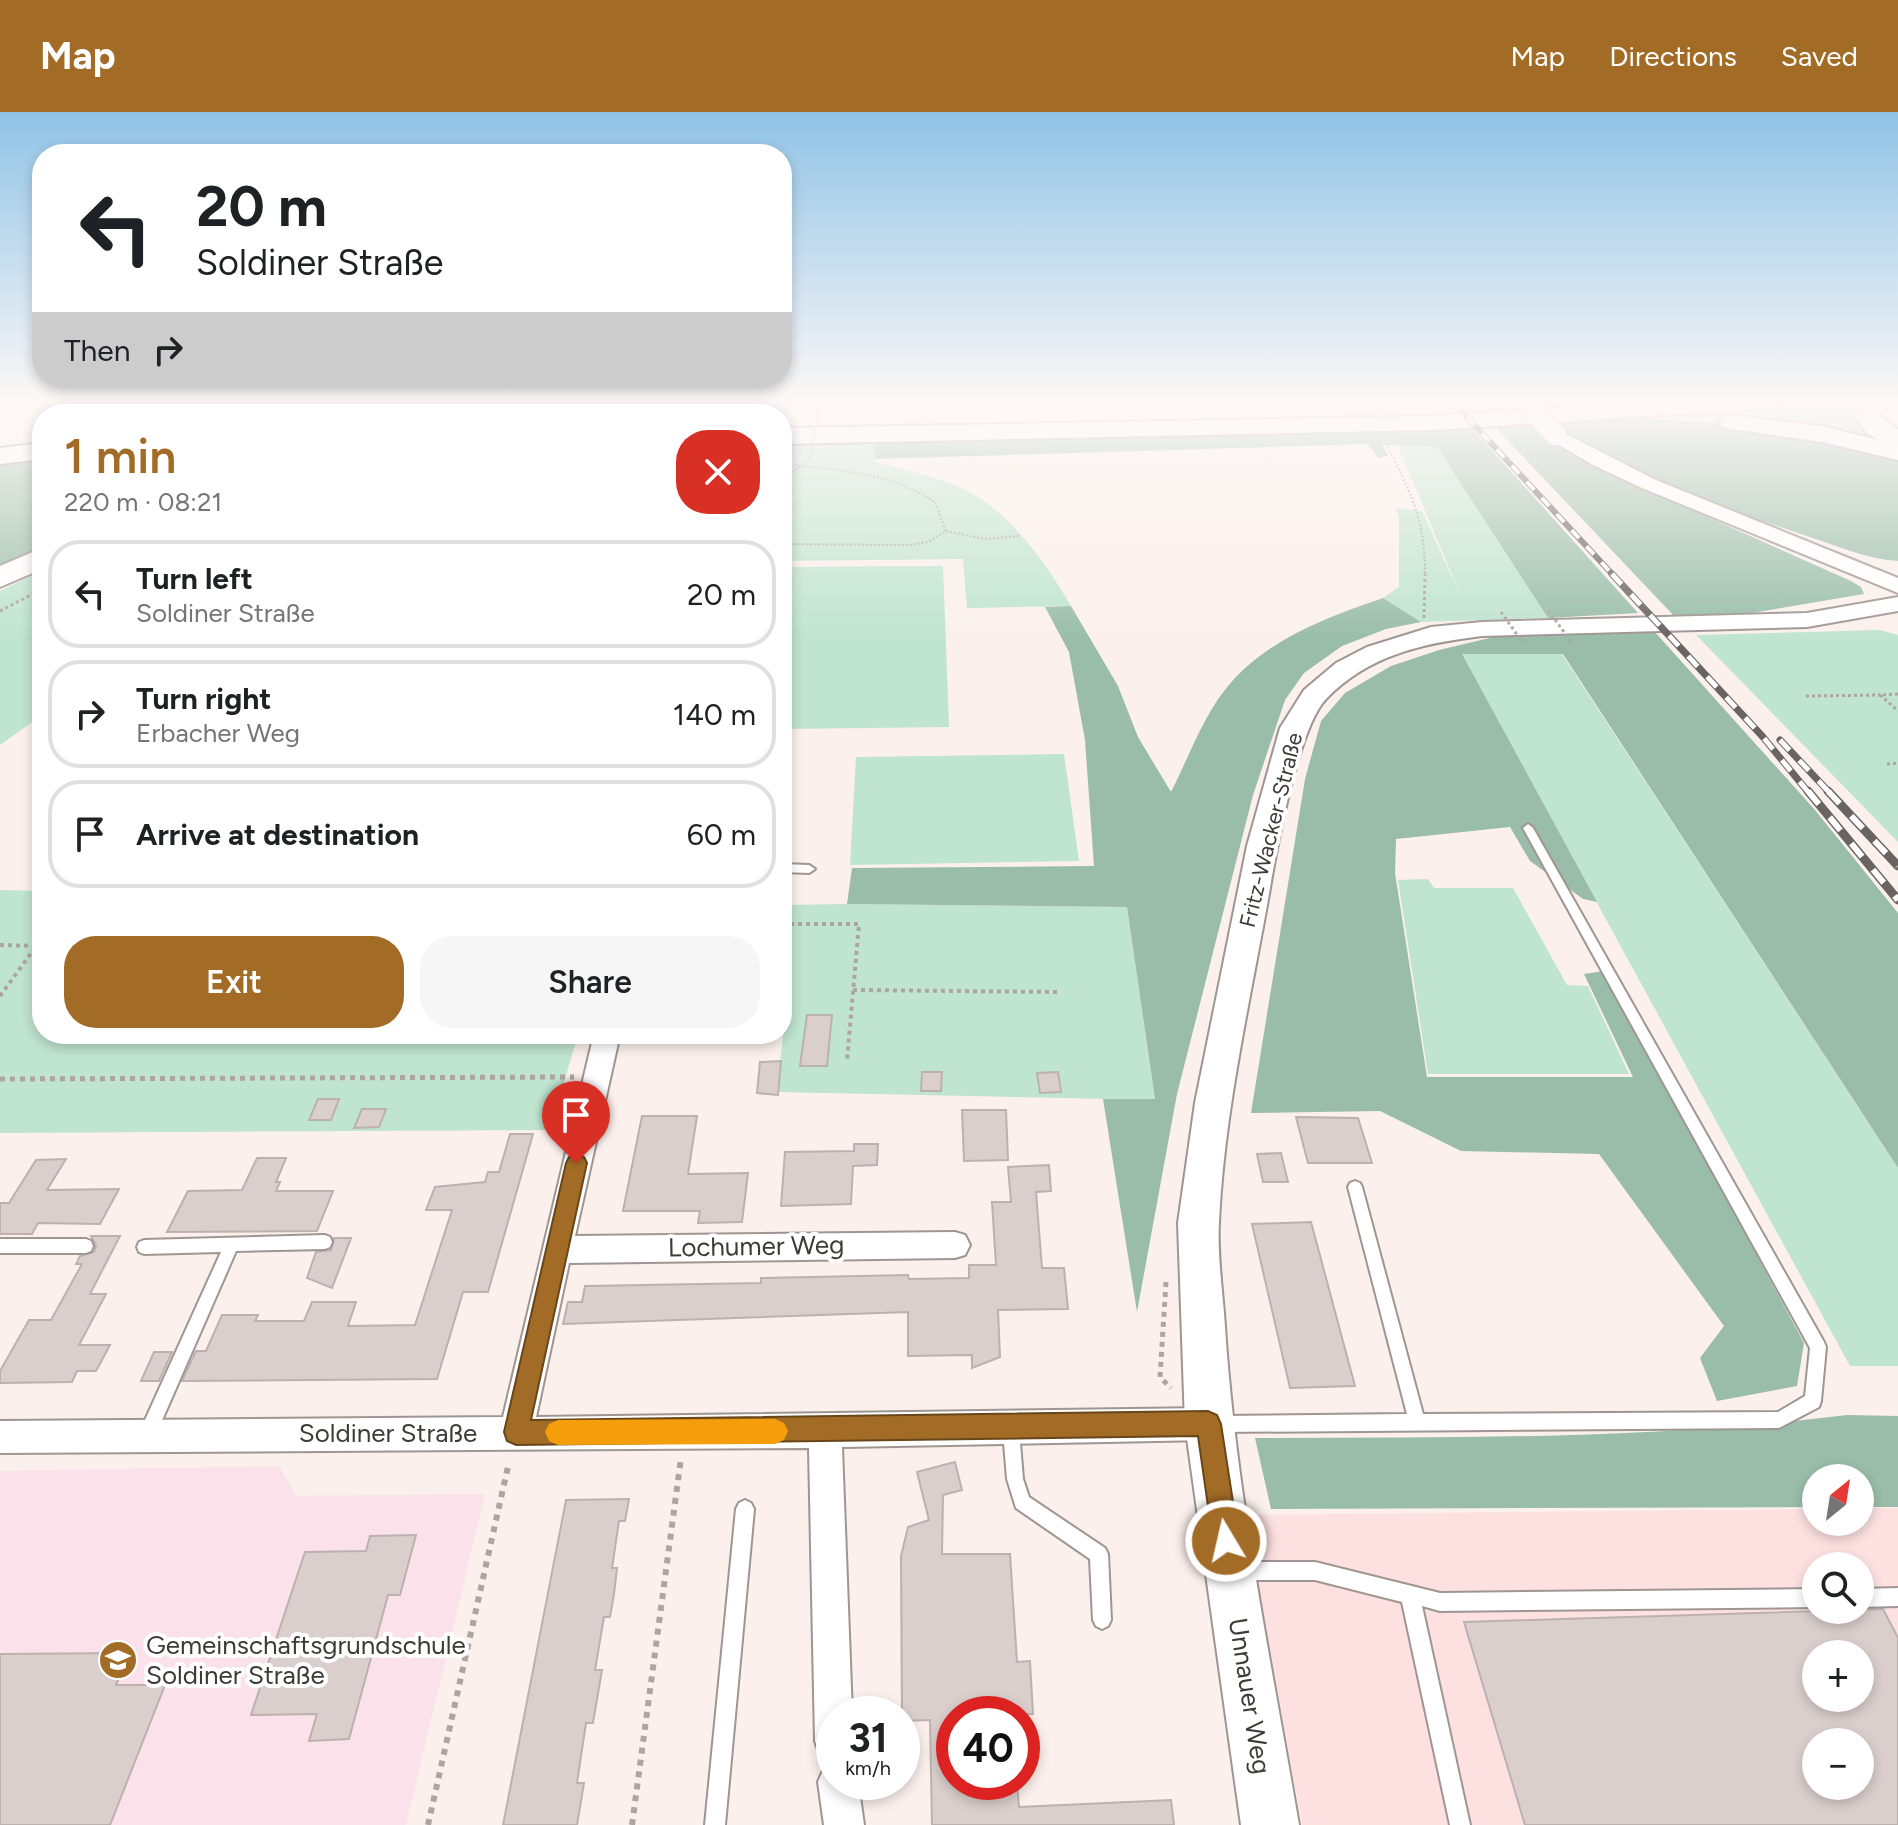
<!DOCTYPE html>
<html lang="en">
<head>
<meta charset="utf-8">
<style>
	body { margin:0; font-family:Figtree,sans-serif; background:#f6f6f6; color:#202124; height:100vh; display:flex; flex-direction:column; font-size:30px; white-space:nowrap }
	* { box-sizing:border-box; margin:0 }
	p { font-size:26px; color:#757577 }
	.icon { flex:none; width:44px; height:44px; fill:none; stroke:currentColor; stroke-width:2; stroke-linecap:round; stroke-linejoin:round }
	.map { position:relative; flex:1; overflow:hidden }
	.drawer { position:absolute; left:32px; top:292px; width:760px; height:640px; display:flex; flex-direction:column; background:#fff; border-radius:32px; box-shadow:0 4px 12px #0003 }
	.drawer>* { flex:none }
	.guide { position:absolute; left:32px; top:32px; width:760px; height:244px; border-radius:32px; box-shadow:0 4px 12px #0003; background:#fff; color:#202124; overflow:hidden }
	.needle { width:52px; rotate:30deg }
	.tools { position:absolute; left:1802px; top:1352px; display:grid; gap:16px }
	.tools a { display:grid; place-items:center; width:72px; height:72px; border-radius:50%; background:#fff; box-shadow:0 4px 12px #0003; font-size:40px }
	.speed { position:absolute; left:816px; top:1584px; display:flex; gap:16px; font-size:40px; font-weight:700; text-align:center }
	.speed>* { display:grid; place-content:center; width:104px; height:104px; border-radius:50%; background:#fff; box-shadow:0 4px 12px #0003; line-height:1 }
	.speed small { font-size:20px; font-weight:400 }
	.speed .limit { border:12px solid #d22; background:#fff; color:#111 }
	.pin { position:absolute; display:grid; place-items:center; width:68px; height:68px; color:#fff; margin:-82px -34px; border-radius:50% 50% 50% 0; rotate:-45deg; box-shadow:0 0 8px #0007 }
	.pin .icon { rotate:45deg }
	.me { position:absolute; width:88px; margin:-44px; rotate:351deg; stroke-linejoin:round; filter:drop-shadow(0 0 6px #0008) }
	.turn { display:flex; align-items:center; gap:28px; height:168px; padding:0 32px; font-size:36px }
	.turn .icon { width:104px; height:104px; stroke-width:2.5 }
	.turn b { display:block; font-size:56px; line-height:68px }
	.then { display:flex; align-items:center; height:76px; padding:0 32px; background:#0003; gap:16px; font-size:30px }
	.round { display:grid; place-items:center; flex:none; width:84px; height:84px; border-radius:32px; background:#f6f6f6 }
	.head { display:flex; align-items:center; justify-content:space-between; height:136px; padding:0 32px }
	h1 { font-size:48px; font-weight:600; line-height:60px; color:#a26c26 }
	.primary-button { display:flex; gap:16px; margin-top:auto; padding:16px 32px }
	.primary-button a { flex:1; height:92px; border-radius:32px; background:#a26c26; color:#fff; font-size:32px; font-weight:600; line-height:92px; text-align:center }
	.primary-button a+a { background:#f6f6f6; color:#202124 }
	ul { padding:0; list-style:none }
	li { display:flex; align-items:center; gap:24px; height:108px; margin:0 16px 12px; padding:0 16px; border:4px solid #e0e0e0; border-radius:32px }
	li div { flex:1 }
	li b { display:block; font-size:30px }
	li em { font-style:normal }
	header { display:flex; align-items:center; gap:48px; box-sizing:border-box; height:112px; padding:0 40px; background:#a26c26; color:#fff }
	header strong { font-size:38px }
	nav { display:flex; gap:44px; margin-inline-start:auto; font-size:28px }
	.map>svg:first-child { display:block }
</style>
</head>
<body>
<header>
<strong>Map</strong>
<nav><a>Map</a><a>Directions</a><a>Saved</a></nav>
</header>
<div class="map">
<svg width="1898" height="1713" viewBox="0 0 1898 1713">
	<rect width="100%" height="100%" fill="#fbf0ec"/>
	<!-- industrial -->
	<path fill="#fce1e0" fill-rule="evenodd" d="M1860,1396h38v317h-596l-56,-310 570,-6v13h44zM1816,1454h44v44h-44zM1816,1542h44v44h-44zM1816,1630h44v44h-44z"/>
	<!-- education -->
	<polygon fill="#fae1ea" points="279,1354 296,1384 485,1382 406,1713 0,1713 0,1359"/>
	<!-- green -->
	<g fill="#bfe4cf">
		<polygon points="1810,289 1868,289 1898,337 1774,311 1647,302"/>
		<path d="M873,331l2,19c30,8 61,14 89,27 46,23 82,74 107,117l-104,2 -4,-49 -181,2v-117z"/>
		<polygon points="1398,334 1437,335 1548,506 1421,510 1383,486 1399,475 1399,406 1396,396 1422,399 1463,489"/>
		<polygon points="943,454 949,615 782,617 782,455"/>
		<polygon points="42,458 42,603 0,633 0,479"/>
		<polygon points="1880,518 1898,523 1898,730 1696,523"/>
		<polygon points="1461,542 1562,542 1898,1056 1898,1254 1850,1254"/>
		<polygon points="1064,642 1079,749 850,753 856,645"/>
		<polygon points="1428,767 1434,776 1513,776 1567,873 1588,874 1629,962 1428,962 1398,768"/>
		<polygon points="0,778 42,779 42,922 578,922 550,1018 0,1021"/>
		<polygon points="847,792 1127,795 1155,988 777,980 791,850 782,849 782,793"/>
	</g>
	<!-- forest -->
	<g fill="#99bda8">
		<path d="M1652,307l88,5 158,33v104c-33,-2 -63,-16 -94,-26 -74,-25 -192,-62 -250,-113z"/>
		<polygon points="1528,312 1598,356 1851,469 1861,475 1864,482 1752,501 1675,505 1493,313"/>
		<polygon points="1471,315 1638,501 1548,506 1437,335 1382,333 1388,344 1379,346 1367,332 875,347 873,331"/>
		<polygon points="42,344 42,440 0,460 0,348"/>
		<path d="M1383,486l38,24 -35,7 -44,17 -38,27 -19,27 -32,95 -76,299 -40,218 -34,-213h52l-28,-192 -280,-3 5,-36 242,-2 -9,-126 -16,-88 -24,-45 26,-1 47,80 20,51 33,55c19,-37 34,-82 63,-113 41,-43 94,-62 149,-81z"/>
		<polygon points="1654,519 1815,698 1898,801 1898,1056 1563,542 1462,542 1597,790 1583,787 1530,749 1510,715 1396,727 1395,761 1427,965 1633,965 1584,862 1604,859 1804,1231 1797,1274 1717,1289 1700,1246 1724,1214 1599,1042 1461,1039 1380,999 1251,1001 1305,667 1321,609 1345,581 1391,554 1439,538 1502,523"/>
		<path d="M1847,1303l51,1v91h-38v-29h-44v29l-545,2 -16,-71c198,-1 396,2 592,-23z"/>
	</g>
	<!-- building -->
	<g fill="#dacfcc" stroke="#bcb1ae" stroke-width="2" fill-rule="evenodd">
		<polygon points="807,903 832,903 827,954 800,954"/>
		<polygon points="781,949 778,983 757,981 760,950"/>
		<polygon points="922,960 942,960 941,979 921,979"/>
		<polygon points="1058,960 1061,980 1040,981 1037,961"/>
		<polygon points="318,987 339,987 331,1008 309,1008"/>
		<polygon points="362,997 386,997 379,1015 354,1016"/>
		<polygon points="962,998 1006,998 1008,1048 964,1049"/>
		<polygon points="642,1004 697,1004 688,1062 748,1061 742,1110 698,1111 700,1099 623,1099"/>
		<polygon points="1296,1005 1358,1006 1372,1051 1308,1051"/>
		<polygon points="510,1022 533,1022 488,1180 463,1180 437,1267 182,1269 196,1239 206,1239 222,1203 258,1203 255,1209 304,1209 312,1190 356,1190 348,1214 415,1213 452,1098 426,1098 435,1075 485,1070 488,1060 499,1060"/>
		<polygon points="854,1032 878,1032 877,1053 853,1054 851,1092 781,1094 785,1040 854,1039"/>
		<polygon points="1281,1041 1288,1070 1263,1070 1257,1042"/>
		<polygon points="257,1046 286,1046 276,1070 280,1070 276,1079 333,1079 317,1119 167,1120 188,1079 242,1078"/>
		<polygon points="66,1047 47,1078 119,1077 100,1112 38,1111 32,1122 0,1122 0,1091 9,1091 36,1048"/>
		<polygon points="1049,1053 1051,1079 1036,1080 1042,1156 1064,1156 1068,1197 998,1198 1000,1245 972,1256 972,1243 908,1244 908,1200 563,1212 568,1190 582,1190 585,1174 761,1171 761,1166 908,1163 909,1167 969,1166 969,1153 996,1153 992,1090 1011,1090 1008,1055"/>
		<polygon points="1311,1110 1355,1274 1290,1276 1252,1112"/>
		<polygon points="91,1124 120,1124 90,1182 106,1182 79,1233 110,1233 96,1259 77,1259 72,1270 0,1271 0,1259 29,1208 51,1208 82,1152 76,1152 80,1144 94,1140 96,1133"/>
		<polygon points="334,1126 351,1126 332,1176 307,1166 316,1140 331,1138"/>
		<polygon points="154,1240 172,1240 159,1269 141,1269"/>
		<polygon points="955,1350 962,1378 943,1383 942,1442 1010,1442 1017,1550 1030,1549 1033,1602 954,1602 954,1670 1017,1670 1019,1695 1171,1688 1174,1713 932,1713 930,1608 902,1609 901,1444 908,1415 929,1408 917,1360"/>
		<polygon points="629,1387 625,1409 619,1409 612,1456 617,1456 614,1482 610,1505 604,1505 595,1558 602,1558 593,1611 586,1611 577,1671 584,1671 577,1713 503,1713 566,1388"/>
		<polygon points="416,1423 400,1483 388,1483 349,1627 309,1629 317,1602 251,1603 305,1440 366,1439 370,1424"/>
		<path d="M1883,1497l15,29v187h-373l-61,-203zM1816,1542h44v44h-44zM1816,1630h44v44h-44z"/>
		<polygon points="129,1541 116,1573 165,1573 110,1713 0,1713 0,1542"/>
	</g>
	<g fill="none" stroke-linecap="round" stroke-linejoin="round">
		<defs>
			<g id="lane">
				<polygon points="1528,712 1533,716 1824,1230 1826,1235 1821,1289 1819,1295 1779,1316 1219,1320 1213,1318 1211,1312 1213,1306 1219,1304 1407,1302 1348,1075 1350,1071 1355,1069 1360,1071 1362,1075 1423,1302 1778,1300 1805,1284 1810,1236 1523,716"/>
				<polygon points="782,752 809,753 815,757 809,761 782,760"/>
				<polygon points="325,1123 330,1125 332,1130 330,1135 325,1137 236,1139 153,1329 147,1331 141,1329 139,1323 141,1317 221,1140 144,1142 139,1140 137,1135 139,1130 144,1128"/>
				<polygon points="0,1127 86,1127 91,1129 93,1134 91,1139 86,1141 0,1141"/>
				<polygon points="1011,1311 1017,1313 1019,1319 1023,1367 1029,1385 1105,1436 1108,1442 1111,1508 1108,1514 1102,1517 1096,1514 1093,1508 1090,1447 1016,1396 1007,1367 1003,1319 1005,1313"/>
				<polygon points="745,1388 751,1391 754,1397 725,1713 705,1713 736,1397 739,1391"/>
				<polygon points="1242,1450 1315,1450 1440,1481 1816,1477 1816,1495 1440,1499 1422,1494 1470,1713 1450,1713 1402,1490 1315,1468 1242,1468 1236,1465 1233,1459 1236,1453"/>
				<polygon points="1898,1476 1898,1494 1860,1495 1860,1477"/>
			</g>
			<g id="street">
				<polygon points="594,922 620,922 575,1124 955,1120 965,1123 970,1133 965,1143 955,1146 569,1151 536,1305 1208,1296 1220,1300 1224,1312 1220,1324 1208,1328 842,1335 852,1602 834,1602 834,1648 820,1643 815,1629 809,1336 0,1341 0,1309 503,1305"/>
				<polygon points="834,1652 834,1670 858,1670 864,1713 824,1713 818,1670 824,1656"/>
			</g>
			<g id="secondary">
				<polygon points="1556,317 1656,368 1898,466 1898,481 1642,376 1593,353 1549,327 1546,323 1549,319"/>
				<path d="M1898,485v14l-91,16 -325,9c-58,7 -114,19 -156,63 -28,29 -50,152 -57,195 -19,107 -45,219 -50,328 -2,34 4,71 6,105 11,168 46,333 74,498h-58l-56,-401 -7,-201 17,-120 52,-257 33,-118 24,-38 32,-27 31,-16 64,-20 51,-5 325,-9z"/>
			</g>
			<g id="highway">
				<polygon points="1653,289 1787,289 1784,294 1775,296 1433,318 782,332 782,316 1433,304"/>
				<polygon points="1862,289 1892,289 1879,303 1898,318 1898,348 1822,330 1731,317 1722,315 1719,310 1722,305 1731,303 1822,314 1878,328 1867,321 1854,304"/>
				<polygon points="42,331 42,347 0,352 0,336"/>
				<polygon points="42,436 42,457 0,475 0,454"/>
			</g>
		</defs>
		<!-- lane casing -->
		<use href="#lane" stroke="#9f9591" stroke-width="4"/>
		<!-- street casing -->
		<use href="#street" stroke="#9f9591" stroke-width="4"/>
		<!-- secondary casing -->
		<use href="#secondary" stroke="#9f9591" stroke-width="4"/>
		<!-- highway casing -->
		<use href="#highway" stroke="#9f9591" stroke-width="4"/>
		<!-- path-far4 -->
		<g stroke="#aea5a2" stroke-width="2" stroke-dasharray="2 2" stroke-linecap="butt">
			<polyline points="754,289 753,294 818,293"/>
			<polyline points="818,289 819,298"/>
			<path d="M1386,331c25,52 39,73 39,133"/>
			<path d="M782,353c51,3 110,8 153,37l11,29 -18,11 -18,3 -128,-1"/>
			<path d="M782,367c9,-9 21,-10 28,-21"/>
			<polyline points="946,419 984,427 1020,424"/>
		</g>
		<!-- path-far3 -->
		<g stroke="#aea5a2" stroke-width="3" stroke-dasharray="3 3" stroke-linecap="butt">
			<polyline points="0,499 42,477"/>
			<polyline points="1424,506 1425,462"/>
			<polyline points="1898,582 1880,583 1898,599"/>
			<polyline points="1806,584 1880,583"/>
			<polyline points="1887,652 1898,651"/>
		</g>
		<!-- path-far2 -->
		<g stroke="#aea5a2" stroke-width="4" stroke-dasharray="4 4" stroke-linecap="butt">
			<polyline points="782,812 859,812 847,948"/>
			<polyline points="0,833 42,834"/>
			<polyline points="853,878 1059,880"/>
			<polyline points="0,884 37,833"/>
		</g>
		<!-- path-far1 -->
		<g stroke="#aea5a2" stroke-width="5" stroke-dasharray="5 5" stroke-linecap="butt">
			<polyline points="0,967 574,965"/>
			<polyline points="1166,1170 1160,1265 1171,1276"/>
		</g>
		<!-- path -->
		<g stroke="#aea5a2" stroke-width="6" stroke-dasharray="6 6" stroke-linecap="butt">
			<polyline points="428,1713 509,1350"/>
			<polyline points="632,1713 681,1346"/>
		</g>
		<!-- lane -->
		<use href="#lane" fill="#fff" fill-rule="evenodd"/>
		<!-- street -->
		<use href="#street" fill="#fff" fill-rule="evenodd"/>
		<!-- secondary -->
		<use href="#secondary" fill="#fff" fill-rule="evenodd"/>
		<!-- highway -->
		<use href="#highway" fill="#fff" fill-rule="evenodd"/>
		<defs>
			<polyline id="rail-far2" points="1452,289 1614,464"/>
			<g id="rail-far1">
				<polyline points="1612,462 1763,625 1809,681"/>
				<polyline points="1780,628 1830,681"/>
			</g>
			<g id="rail">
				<polyline points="1808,679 1898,788"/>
				<polyline points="1828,679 1898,754"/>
			</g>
		</defs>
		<!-- rail-far2 casing -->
		<use href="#rail-far2" stroke="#696361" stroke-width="6"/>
		<!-- rail-far1 casing -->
		<use href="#rail-far1" stroke="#696361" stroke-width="7"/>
		<!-- rail casing -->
		<use href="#rail" stroke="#696361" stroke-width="9"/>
		<!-- rail-far2 -->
		<use href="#rail-far2" stroke="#fff" stroke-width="4" stroke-dasharray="11" stroke-linecap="butt"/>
		<!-- rail-far1 -->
		<use href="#rail-far1" stroke="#fff" stroke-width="5" stroke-dasharray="14" stroke-linecap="butt"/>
		<!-- rail -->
		<use href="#rail" stroke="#fff" stroke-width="6" stroke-dasharray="17" stroke-linecap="butt"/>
		<defs>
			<polyline id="secondary-bridge" points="1523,289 1556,323"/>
		</defs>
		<!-- secondary-bridge casing -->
		<use href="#secondary-bridge" stroke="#9f9591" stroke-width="23" stroke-linecap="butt"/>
		<!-- path-bridge-far1 -->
		<polyline stroke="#aea5a2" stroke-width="2" stroke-dasharray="2 2" stroke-linecap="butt" points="810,346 819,298"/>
		<!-- path-bridge -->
		<g stroke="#aea5a2" stroke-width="3" stroke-dasharray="3 3" stroke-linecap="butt">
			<polyline points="1548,498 1572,531"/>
			<polyline points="1501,500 1523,531"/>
		</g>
		<!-- secondary-bridge -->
		<use href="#secondary-bridge" stroke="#fff" stroke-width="21"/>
	</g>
	<!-- sky -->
	<linearGradient id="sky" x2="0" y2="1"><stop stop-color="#90c3e6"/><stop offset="0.55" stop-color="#fdf8f6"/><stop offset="1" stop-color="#fdf8f6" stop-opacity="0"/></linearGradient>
	<rect width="1898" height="529" fill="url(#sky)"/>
	<!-- route -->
	<polygon fill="#a26c26" stroke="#694619" stroke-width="2" points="576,1042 584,1045 587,1051 531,1308 1208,1299 1217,1303 1221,1312 1239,1429 1235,1439 1226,1443 1217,1439 1213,1429 1198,1324 516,1333 507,1329 504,1320 566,1051 569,1045"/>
	<!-- slow -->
	<polygon fill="#f59e0b" points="775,1307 784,1311 788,1319 784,1328 775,1332 558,1333 549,1329 545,1320 549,1312 558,1308"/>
	<!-- icons -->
	<defs>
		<symbol id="school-disc" viewBox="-11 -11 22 22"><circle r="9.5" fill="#a26c26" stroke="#fff"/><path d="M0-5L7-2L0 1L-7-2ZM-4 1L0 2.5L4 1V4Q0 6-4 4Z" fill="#fff"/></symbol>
	</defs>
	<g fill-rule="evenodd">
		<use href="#school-disc" x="96" y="1526" width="44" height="44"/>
	</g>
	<g text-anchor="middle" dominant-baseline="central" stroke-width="8" stroke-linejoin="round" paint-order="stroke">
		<!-- street labels -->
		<g font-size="22" fill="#3e3a38" stroke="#fff">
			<text transform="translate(1271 718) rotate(-76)">Fritz-Wacker-Straße</text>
		</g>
		<!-- near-street labels -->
		<g font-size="26" fill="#3e3a38" stroke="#fff">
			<text transform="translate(756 1134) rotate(-1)">Lochumer Weg</text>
			<text x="388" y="1321">Soldiner Straße</text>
			<text transform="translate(1250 1584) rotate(81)">Unnauer Weg</text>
		</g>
		<!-- near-poi labels -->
		<g font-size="26" fill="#3e3a38" stroke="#fff" text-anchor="start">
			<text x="146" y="1533">Gemeinschaftsgrundschule<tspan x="146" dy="30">Soldiner Straße</tspan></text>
		</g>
	</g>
</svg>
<div class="tools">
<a><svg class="needle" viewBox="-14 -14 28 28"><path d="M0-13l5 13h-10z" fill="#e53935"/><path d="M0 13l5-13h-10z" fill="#757577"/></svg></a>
<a><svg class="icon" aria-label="search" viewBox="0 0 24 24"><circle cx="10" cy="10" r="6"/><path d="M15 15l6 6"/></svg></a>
<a>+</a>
<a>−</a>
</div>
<div class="speed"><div>31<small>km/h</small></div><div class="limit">40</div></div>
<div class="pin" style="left:576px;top:1051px;background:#d93025"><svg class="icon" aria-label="arrive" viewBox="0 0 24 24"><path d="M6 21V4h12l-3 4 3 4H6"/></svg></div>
<svg class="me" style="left:1226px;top:1429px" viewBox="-20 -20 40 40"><circle r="17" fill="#a26c26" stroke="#fff" stroke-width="3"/><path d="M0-11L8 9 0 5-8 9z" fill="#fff"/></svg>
<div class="guide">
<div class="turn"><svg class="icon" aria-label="left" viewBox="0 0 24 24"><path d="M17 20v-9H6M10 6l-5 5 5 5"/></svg><div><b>20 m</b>Soldiner Straße</div></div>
<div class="then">Then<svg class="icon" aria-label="right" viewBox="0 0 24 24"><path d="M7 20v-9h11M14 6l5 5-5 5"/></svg></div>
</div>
<section class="drawer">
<div class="head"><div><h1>1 min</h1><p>220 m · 08:21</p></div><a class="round" style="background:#d93025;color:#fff"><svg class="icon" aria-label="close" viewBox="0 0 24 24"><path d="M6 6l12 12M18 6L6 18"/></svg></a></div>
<ul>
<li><svg class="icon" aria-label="left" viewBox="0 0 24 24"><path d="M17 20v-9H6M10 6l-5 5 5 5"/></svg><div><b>Turn left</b><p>Soldiner Straße</p></div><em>20 m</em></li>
<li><svg class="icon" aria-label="right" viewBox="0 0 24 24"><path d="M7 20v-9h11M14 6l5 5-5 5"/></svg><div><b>Turn right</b><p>Erbacher Weg</p></div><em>140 m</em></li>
<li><svg class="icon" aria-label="arrive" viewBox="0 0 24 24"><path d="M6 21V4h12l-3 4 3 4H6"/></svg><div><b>Arrive at destination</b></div><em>60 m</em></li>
</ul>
<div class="primary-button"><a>Exit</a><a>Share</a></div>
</section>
</div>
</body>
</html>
